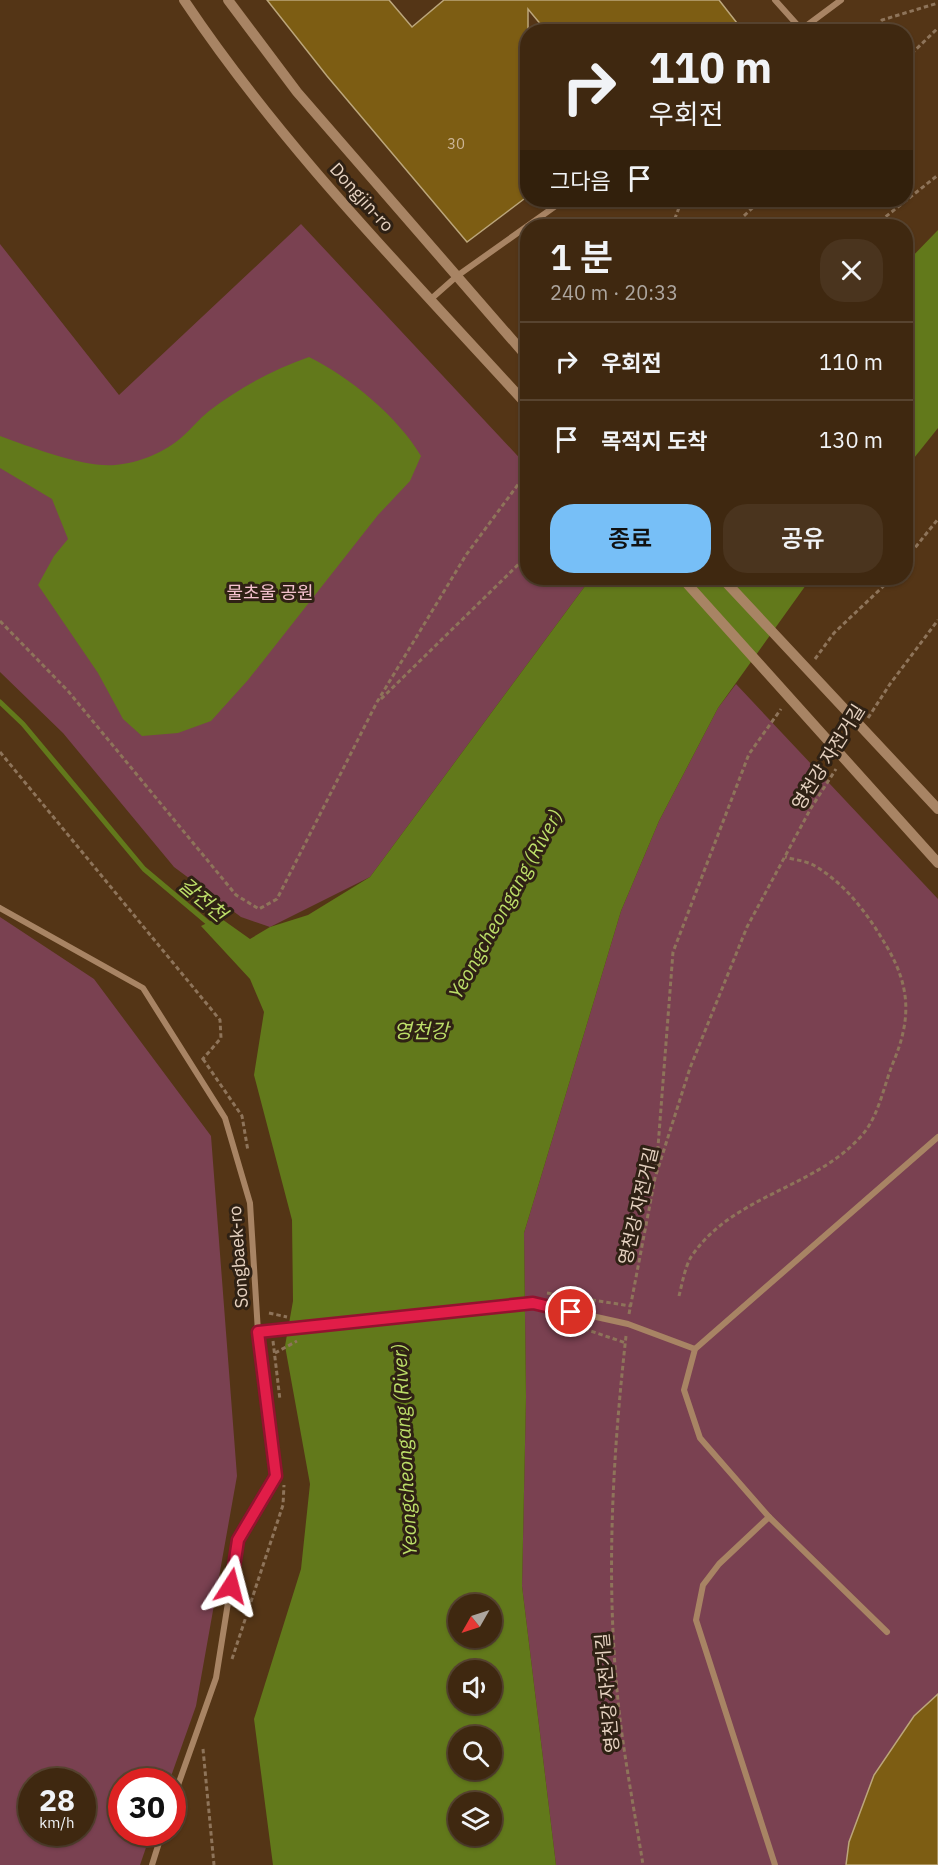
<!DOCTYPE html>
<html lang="ko">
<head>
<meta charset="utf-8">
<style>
	body { margin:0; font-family:"IBM Plex Sans","Noto Sans KR",sans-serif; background:#4a341e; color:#f1f3f6; height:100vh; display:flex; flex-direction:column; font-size:22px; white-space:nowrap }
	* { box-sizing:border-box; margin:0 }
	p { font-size:20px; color:#ada69f }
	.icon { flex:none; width:33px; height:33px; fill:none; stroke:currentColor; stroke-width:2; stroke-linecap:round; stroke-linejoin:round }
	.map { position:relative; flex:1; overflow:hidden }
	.drawer { position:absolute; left:520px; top:219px; width:393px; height:366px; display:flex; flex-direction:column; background:#3f2810; border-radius:24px; box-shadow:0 2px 4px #0004,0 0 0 2px #584430 }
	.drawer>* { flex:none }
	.hud { position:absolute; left:520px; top:24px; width:393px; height:183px; border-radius:24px; box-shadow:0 2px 4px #0004,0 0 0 2px #584430; background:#3f2810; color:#f1f3f6; overflow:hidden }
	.needle { width:39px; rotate:231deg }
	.fabs { position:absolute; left:448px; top:1594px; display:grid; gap:12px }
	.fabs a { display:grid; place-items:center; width:54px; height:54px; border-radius:50%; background:#3f2810; box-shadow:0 2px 4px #0004,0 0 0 2px #584430; font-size:30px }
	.speed { position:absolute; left:18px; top:1768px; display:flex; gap:12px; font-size:30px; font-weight:700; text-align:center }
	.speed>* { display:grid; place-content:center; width:78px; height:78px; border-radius:50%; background:#3f2810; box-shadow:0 2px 4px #0004,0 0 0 2px #584430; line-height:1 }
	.speed small { font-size:15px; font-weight:400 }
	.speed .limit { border:9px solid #d22; background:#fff; color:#111 }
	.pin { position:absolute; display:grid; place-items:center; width:51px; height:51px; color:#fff; margin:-26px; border:3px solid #fff; border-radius:50%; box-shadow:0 2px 6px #0007 }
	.me { position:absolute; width:66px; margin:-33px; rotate:9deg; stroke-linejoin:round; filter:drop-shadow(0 0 4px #0008) }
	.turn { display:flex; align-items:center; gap:21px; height:126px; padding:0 30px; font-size:27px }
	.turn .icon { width:78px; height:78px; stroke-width:2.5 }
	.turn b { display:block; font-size:42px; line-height:51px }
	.then { display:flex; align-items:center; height:57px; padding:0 30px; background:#0003; gap:12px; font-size:22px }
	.round { display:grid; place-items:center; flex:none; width:63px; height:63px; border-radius:24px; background:#4a341e }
	.head { display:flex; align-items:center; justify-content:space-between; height:102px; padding:0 30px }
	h1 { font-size:36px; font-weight:600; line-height:45px }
	.primary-button { display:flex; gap:12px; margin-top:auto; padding:12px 30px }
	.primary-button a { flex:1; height:69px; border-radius:24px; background:#77bff7; color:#111; font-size:24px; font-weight:600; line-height:69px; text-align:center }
	.primary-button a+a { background:#4a341e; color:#f1f3f6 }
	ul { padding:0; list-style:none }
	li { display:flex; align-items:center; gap:18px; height:78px; padding:0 30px; border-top:2px solid #584430 }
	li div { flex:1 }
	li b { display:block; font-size:22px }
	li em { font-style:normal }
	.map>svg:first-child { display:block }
</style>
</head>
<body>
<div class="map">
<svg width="938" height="1865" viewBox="0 0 938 1865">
	<rect width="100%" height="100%" fill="#543516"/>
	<!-- green -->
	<g fill="#7a4151" fill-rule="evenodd">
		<polygon points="301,224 528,467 528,578 591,578 370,877 270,927 241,917 174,867 63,733 0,672 0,244 119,395"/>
		<polygon points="736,684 938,899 938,1865 556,1865 522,1586 526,1397 524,1233 621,911 659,821 718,708"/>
		<path d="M0,917l94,62 117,157 26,340 -41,230 -27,76h-47v51h29l-11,32h-140zM32,1782h50v51h-50z"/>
	</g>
	<!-- water -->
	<g fill="#62791b" fill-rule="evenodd">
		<polygon points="938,230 938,428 906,468 906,263"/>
		<path d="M309,357c41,20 89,60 112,99l-11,25 -32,34 -130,165 -37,41 -33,12 -36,3 -19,-17 -25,-46 -60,-88 16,-29 14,-17 -16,-40 -52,-31v-32c30,11 85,32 115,29 24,-2 50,-13 67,-28 9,-8 17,-18 27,-26 30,-23 65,-42 100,-54z"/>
		<path d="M591,578h220l-93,130 -59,113 -38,90 -97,322 2,164 -4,189 34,279h-283l-19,-146 47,-150 9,-85 -25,-138 8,-45 -1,-81 -38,-145 10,-63 -14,-33 -49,-53 18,-9 31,22 20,-12 38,-12 62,-38zM459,1605h33v33h-33zM459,1671h33v33h-33zM459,1737h33v33h-33zM459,1803h33v33h-33z"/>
	</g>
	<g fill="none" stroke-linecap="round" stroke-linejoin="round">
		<!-- stream -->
		<polyline stroke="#62791b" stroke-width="5" points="0,702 23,724 144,869 213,927"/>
	</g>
	<!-- building -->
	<g fill="#7d5d13" stroke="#bca67b" stroke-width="1.5">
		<polygon points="267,0 389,0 412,27 444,0 719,0 744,32 547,32 528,9 528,196 467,242 327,76"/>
		<polygon points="938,1694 938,1865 846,1865 849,1842 874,1775 914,1716"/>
	</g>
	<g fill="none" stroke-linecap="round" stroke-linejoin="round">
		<!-- path -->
		<g stroke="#8e745a" stroke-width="3" stroke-dasharray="4.5 3" stroke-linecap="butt">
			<polyline points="871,32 882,20 938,3"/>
			<polyline points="906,59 938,28"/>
			<polyline points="672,226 682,200"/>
			<polyline points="733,226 761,200"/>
			<polyline points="874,226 938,175"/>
			<polyline points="906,559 938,519"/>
			<polyline points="0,621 68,691 236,895 259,909 277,899 377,702 466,555 528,471"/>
			<polyline points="815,659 834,633 892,578"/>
			<polyline points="381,699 528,555"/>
			<polyline points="868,718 890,684 938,620"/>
			<polyline points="0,752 220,1020 221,1038 202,1060"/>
			<polyline points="203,1059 242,1116 248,1151"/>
			<polyline points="656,1173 673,952 749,754 781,709"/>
			<polyline points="547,1293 631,1306"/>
			<path d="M679,1296c3,-12 6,-29 12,-39 42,-63 125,-68 172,-123 16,-19 21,-49 30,-71 18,-43 18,-75 -6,-116 -18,-31 -40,-62 -72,-81 -8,-5 -20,-6 -30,-9"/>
			<polyline points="269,1313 287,1317"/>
			<polyline points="629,1314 655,1178 690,1068 747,927 811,808 836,769"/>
			<polyline points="570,1324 626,1343"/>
			<path d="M626,1336c-13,117 -20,235 -9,354 5,58 17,117 26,175"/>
			<polyline points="273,1341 280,1400"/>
			<polyline points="275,1353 297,1341"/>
			<polyline points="232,1659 283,1505 284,1485"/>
			<polyline points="203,1749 214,1865"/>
		</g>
		<!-- minor -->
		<g stroke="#a88464" stroke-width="6">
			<polyline points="775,0 801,29"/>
			<polyline points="798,32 841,0"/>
			<polyline points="431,299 457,276 564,200"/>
			<polyline points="0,908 143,988 225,1118 250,1203 258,1332 276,1476 238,1540 216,1678 172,1802"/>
			<polyline points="258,1332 533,1303 628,1324 695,1349"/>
			<polyline points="769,1517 719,1564 703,1585 696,1620 775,1865"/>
			<polyline points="887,1632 769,1517 700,1438 684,1390 695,1349 938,1137"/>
			<polyline points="152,1865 162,1833"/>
		</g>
		<!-- tertiary -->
		<g stroke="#a88464" stroke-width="10">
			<path d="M184,0c98,147 225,275 344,406"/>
			<polyline points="228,0 297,92 528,358"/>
			<polyline points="682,578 938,863"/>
			<polyline points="722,578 938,809"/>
		</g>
	</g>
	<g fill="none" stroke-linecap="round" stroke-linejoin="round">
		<defs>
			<polyline id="route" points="231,1586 238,1540 276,1476 258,1332 533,1303 571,1312"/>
		</defs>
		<!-- route casing -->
		<use href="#route" stroke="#92132f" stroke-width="15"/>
		<!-- route -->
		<use href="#route" stroke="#e11d48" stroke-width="10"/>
	</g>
	<g text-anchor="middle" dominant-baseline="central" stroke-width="6" stroke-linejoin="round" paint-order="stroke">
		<!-- number labels -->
		<g font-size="15" fill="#ccb596">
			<text x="456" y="143">30</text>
		</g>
		<!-- street labels -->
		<g font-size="18" fill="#e6d2c1" stroke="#2f2114">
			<text transform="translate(362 197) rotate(48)">Dongjin-ro</text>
			<text transform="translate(828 757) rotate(-58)">영천강 자전거길</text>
			<text transform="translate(638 1206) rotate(-77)">영천강 자전거길</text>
			<text transform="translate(238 1257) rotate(-94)">Songbaek-ro</text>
			<text transform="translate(607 1693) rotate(-95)">영천강 자전거길</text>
		</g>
		<!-- park labels -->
		<g font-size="18" fill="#f4c1cd" stroke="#2f2114">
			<text x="270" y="592">물초울 공원</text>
		</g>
		<!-- water labels -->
		<g font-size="20" font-style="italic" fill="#bcde68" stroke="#2f2114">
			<text transform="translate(203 899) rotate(40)">갈전천</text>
			<text transform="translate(505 904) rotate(-61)">Yeongcheongang (River)</text>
			<text x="421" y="1030">영천강</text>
			<text transform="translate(404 1450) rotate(-93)">Yeongcheongang (River)</text>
		</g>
	</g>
</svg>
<div class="fabs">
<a><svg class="needle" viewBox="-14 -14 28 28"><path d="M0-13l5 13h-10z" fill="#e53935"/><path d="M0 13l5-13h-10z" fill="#ada69f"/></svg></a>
<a><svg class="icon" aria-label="sound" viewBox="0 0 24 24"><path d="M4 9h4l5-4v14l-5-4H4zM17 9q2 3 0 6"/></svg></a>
<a><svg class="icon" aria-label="search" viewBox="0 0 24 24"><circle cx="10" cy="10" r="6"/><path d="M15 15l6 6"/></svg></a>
<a><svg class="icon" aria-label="layers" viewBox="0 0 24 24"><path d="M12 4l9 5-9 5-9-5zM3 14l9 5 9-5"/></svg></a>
</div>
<div class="speed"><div>28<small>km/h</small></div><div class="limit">30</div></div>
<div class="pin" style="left:571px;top:1312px;background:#d93025"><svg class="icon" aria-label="arrive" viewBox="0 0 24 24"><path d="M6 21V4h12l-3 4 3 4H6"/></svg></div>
<svg class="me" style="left:231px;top:1586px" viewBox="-20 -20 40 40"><path d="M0-17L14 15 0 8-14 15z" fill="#e11d48" stroke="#fff" stroke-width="4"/></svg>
<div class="hud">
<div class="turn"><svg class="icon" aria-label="right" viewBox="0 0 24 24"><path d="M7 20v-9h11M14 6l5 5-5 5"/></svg><div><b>110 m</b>우회전</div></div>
<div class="then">그다음<svg class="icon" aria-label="arrive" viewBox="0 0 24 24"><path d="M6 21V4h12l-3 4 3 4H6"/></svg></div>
</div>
<section class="drawer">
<div class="head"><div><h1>1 분</h1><p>240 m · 20:33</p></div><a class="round"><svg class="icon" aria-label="close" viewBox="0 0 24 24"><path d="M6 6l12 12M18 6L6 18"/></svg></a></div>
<ul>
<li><svg class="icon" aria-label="right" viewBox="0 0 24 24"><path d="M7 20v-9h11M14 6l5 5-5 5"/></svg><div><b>우회전</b></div><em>110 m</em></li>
<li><svg class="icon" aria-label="arrive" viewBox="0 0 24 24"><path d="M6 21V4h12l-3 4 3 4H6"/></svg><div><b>목적지 도착</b></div><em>130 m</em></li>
</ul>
<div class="primary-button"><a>종료</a><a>공유</a></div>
</section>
</div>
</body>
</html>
